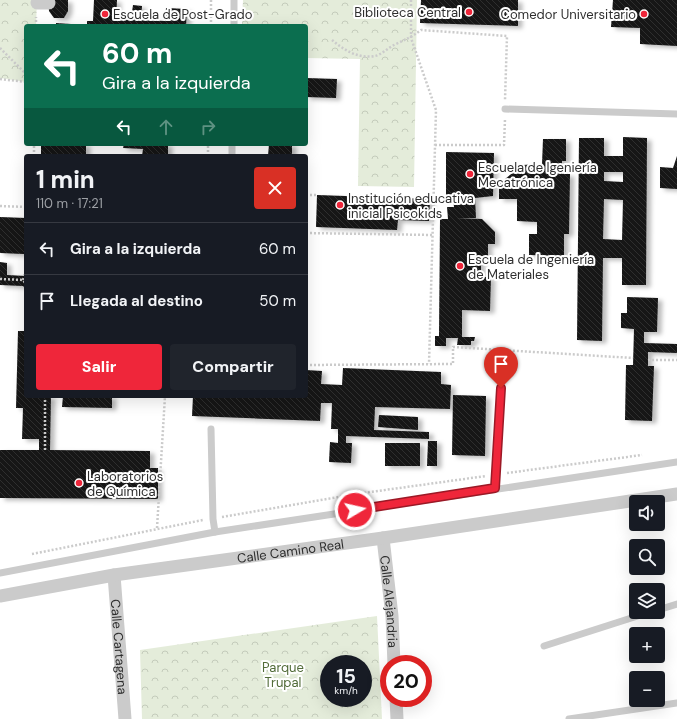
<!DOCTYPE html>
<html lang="es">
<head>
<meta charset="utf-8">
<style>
	body { margin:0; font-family:"DM Sans",sans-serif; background:#20242c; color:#f1f3f6; height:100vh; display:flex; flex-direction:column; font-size:15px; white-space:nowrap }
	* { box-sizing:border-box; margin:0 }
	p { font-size:13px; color:#9ea1a6 }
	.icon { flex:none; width:22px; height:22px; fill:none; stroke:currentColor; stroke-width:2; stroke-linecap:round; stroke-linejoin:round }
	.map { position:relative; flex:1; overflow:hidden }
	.panel { position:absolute; left:24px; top:154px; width:284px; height:244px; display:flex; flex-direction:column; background:#171b24; border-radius:4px; box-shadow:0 4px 16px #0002 }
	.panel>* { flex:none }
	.banner { position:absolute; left:24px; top:24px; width:284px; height:122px; border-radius:4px; box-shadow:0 4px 16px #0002; background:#0b6e4f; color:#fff; overflow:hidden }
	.fabs { position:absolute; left:629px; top:495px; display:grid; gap:8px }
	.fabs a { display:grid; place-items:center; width:36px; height:36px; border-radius:4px; background:#171b24; box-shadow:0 4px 16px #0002; font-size:20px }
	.speed { position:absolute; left:320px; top:655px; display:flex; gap:8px; font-size:20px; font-weight:700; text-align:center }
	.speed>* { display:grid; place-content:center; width:52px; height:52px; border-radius:50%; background:#171b24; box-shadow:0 4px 16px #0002; line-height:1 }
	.speed small { font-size:10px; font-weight:400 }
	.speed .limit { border:6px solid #d22; background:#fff; color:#111 }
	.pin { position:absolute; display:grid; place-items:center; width:34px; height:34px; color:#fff; margin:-41px -17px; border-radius:50% 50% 50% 0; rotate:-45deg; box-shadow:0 0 4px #0007 }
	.pin .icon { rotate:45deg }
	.me { position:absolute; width:44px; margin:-22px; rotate:81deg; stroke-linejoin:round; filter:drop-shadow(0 0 3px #0008) }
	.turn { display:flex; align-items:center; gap:14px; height:84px; padding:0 12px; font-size:18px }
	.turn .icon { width:52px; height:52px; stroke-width:2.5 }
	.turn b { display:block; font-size:28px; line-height:34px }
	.lanes { display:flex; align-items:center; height:38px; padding:0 12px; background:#0003; justify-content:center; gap:20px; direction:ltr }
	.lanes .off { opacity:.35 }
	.round { display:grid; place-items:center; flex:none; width:42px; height:42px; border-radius:4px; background:#20242c }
	.head { display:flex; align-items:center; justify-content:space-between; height:68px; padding:0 12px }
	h1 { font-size:24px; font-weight:800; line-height:30px }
	.action { display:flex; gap:8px; margin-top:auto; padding:8px 12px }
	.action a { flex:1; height:46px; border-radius:4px; background:#ef263a; color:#fff; font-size:16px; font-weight:800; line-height:46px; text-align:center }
	.action a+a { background:#20242c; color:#f1f3f6 }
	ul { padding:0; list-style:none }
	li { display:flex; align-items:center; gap:12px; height:52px; padding:0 12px; border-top:1px solid #363941 }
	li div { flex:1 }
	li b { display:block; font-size:15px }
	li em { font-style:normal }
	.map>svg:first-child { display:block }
</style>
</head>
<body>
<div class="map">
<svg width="677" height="719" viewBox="0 0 677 719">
	<defs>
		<pattern id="park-crowns" width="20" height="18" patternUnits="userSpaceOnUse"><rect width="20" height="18" fill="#e4ecda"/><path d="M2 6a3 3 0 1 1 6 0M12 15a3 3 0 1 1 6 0" fill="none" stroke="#c4cbbb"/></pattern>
		<pattern id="building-back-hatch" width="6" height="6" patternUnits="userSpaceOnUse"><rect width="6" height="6" fill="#151515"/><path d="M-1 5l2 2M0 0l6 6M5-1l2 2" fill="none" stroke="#2f2f2f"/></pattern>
		<filter id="shadow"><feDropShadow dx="4.5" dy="2.5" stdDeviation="2" flood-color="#0004"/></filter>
	</defs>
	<rect width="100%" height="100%" fill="#fff"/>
	<!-- park -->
	<g fill="url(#park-crowns)" fill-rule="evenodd">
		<polygon points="0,0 37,0 36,26 26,26 26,82 0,78"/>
		<polygon points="243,0 417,0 414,187 358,186 360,59 306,58 306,26 242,26"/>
		<path d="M377,616l5,103h-240l-2,-69zM329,664h34v34h-34z"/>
	</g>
	<!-- building -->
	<g fill="url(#building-back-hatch)" fill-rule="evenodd" filter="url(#shadow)">
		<polygon points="48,0 68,0 68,11 64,18 54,18 49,11"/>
		<polygon points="94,0 117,0 116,19 131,19 133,5 142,6 141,20 165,21 166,8 187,9 186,26 87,26 87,21 93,21"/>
		<polygon points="421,0 518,0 518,26 420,23"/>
		<polygon points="613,0 677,0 677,46 640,44 640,28 611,27"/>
		<polygon points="56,23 71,24 71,26 56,26"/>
		<polygon points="306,78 337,79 336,98 306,97"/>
		<path d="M623,137l24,1 -1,147h-24v-27h-19l-1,83 -25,-1 2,-202h25v18h19zM604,172h19v10l-19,-1zM604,199l19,1 -1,40 -19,-1z"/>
		<polygon points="543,139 566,139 566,161 562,161 562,174 570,174 569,234 564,234 564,256 529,255 529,234 537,234 537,222 517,221 517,199 499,199 499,184 522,165 542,164"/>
		<rect x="41" y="144" width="45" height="12"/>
		<polygon points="124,144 168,144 168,156 142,156 143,149 123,148"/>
		<polygon points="269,144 292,144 292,156 268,156"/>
		<polygon points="446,152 494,153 493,196 475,198 476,218 457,218 482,219 495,232 495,244 488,244 488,256 481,256 481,277 491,277 490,311 462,310 462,337 475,337 474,341 471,341 471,345 457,345 458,338 446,338 446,346 435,346 435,336 439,336 440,219 448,219 447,207 454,207 453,197 446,197"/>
		<polygon points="677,156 677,189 660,188 660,167 673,168"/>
		<polygon points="317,195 430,199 429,221 398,220 397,230 316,227"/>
		<polygon points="0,217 26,218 24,254 0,253"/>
		<polygon points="0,262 7,263 7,275 26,276 26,289 23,286 0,285"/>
		<polygon points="627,297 658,298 657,332 644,332 644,343 677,344 677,353 648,352 648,366 654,366 652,421 625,420 626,365 633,365 634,329 621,328 621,313 627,313"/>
		<polygon points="18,331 26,331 26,396 51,396 50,450 150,451 150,468 158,468 158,499 0,498 0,450 39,450 39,439 22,439 23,408 16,408"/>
		<polygon points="343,368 441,372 441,384 451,385 450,409 375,407 374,430 429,432 429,439 346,436 346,443 352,443 351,463 329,462 330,442 338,443 338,429 331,429 332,403 321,403 320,421 192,416 193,396 306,396 306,370 322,371 321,384 342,385"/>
		<polygon points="453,395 486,396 485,456 452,455"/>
		<polygon points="63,396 112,396 112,408 62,407"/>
		<polygon points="379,415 418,417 418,430 378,427"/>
		<polygon points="428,441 437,441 437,466 427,466"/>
		<rect x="385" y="443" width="35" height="23"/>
	</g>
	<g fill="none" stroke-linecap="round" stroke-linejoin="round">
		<!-- path -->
		<g stroke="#cbcbcb" stroke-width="2.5" stroke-dasharray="2 2" stroke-linecap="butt">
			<polyline points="411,0 411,38 436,110 429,364"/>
			<polyline points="36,26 36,17"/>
			<polyline points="211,26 211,0"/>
			<path d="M332,40c12,10 26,19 43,16 6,-1 13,-8 19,-11 10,-5 18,-8 27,-15l86,6 -2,64"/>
			<polyline points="0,48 26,74"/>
			<polyline points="0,79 26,82"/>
			<polyline points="435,145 504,145 505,119"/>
			<polyline points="34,156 34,144"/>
			<polyline points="208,156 208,144"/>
			<polyline points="306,195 317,195"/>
			<polyline points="0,206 26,207"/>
			<polyline points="306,233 432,235"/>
			<polyline points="0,279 23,280 26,284"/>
			<polyline points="23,280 26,269"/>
			<polyline points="648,360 677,360"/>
			<polyline points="306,365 453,364 453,347 633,358"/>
			<polyline points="45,450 45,396"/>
			<polyline points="507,473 642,455"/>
			<polyline points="222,517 356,494 486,476"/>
			<polyline points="157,528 165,396"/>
			<polyline points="32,554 203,520"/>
		</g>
		<!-- lane -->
		<g stroke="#cbcbcb" stroke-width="7">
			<polyline points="234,26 234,0"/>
			<polyline points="505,109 677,114"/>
			<polyline points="232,156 232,144"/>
			<polyline points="211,429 213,519 215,532"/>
			<polyline points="495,488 501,388"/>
			<polyline points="0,573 215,532 677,462"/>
			<polyline points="658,610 677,604"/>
			<polyline points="544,646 650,612"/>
			<polyline points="569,719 677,703"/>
		</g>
		<!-- street -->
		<g stroke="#cbcbcb" stroke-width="13">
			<polyline points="37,3 49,3"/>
			<path id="s1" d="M383,538l9,78 2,48"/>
			<path id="s2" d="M114,575l11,144"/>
			<path id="s3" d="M0,596l114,-21 269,-37 294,-44"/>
			<polyline points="396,698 397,719"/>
		</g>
	</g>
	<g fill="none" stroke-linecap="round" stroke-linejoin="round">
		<defs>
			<polyline id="route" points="355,510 495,488 501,388"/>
		</defs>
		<!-- route casing -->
		<use href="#route" stroke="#9b1926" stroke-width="10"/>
		<!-- route -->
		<use href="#route" stroke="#ef263a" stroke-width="7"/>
	</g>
	<!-- markers -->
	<g fill="#ef263a" stroke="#fff" stroke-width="1.5">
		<circle cx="469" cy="12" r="4"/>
		<circle cx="105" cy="14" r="4"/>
		<circle cx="644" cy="14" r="4"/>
		<circle cx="470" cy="174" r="4"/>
		<circle cx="340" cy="205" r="4"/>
		<circle cx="460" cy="266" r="4"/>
		<circle cx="79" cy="483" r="4"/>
	</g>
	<g text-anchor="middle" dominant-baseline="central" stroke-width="4" stroke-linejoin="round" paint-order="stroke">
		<!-- poi labels -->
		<g font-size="13" fill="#2e2e2e" stroke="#fff" text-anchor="start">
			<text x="461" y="12" text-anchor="end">Biblioteca Central</text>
			<text x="113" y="14">Escuela de Post-Grado</text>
			<text x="636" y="14" text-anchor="end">Comedor Universitario</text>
			<text x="478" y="167">Escuela de Igeniería<tspan x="478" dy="15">Mecatrónica</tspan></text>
			<text x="348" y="198">Institución educativa<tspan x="348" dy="15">inicial Psicokids</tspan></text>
			<text x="468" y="259">Escuela de Ingeniería<tspan x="468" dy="15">de Materiales</tspan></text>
			<text x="87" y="476">Laboratorios<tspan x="87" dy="15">de Química</tspan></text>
		</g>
		<!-- street labels -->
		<g font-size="13" fill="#2e2e2e" stroke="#fff">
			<text stroke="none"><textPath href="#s3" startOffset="294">Calle Camino Real</textPath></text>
			<text stroke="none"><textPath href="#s1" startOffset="64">Calle Alejandria</textPath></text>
			<text stroke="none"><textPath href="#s2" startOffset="72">Calle Cartagena</textPath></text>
		</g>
		<!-- park labels -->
		<g font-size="13" fill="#526c39" stroke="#fff">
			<text x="283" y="667">Parque<tspan x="283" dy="15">Trupal</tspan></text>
		</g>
	</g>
</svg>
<div class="fabs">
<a><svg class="icon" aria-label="sound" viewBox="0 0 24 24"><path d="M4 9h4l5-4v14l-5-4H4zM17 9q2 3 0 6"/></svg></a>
<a><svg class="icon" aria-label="search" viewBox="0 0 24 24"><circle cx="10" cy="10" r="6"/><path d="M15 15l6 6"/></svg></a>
<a><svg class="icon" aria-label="layers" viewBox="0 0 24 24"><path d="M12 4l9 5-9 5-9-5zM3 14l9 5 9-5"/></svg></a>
<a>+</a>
<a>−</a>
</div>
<div class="speed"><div>15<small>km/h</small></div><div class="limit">20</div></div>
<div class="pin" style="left:501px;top:388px;background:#d93025"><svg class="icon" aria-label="arrive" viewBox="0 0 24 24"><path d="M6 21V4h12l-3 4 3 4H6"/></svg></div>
<svg class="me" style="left:355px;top:510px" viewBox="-20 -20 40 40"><circle r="17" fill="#ef263a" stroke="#fff" stroke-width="3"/><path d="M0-11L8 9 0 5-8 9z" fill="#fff"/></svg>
<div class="banner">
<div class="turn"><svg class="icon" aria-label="left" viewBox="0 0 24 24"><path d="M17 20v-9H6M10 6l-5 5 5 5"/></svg><div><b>60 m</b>Gira a la izquierda</div></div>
<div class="lanes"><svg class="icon" aria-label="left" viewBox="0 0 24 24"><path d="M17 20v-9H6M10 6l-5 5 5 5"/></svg><svg class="icon off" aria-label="ahead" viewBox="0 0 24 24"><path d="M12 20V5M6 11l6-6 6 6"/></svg><svg class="icon off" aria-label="right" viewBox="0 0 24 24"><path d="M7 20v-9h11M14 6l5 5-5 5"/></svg></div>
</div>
<section class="panel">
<div class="head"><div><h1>1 min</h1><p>110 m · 17:21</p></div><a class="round" style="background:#d93025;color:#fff"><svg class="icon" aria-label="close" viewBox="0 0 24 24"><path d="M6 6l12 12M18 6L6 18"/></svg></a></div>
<ul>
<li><svg class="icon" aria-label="left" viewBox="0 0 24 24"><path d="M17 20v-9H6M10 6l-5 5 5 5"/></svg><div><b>Gira a la izquierda</b></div><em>60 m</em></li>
<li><svg class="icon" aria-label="arrive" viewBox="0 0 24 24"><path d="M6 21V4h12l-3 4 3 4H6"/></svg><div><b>Llegada al destino</b></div><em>50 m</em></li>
</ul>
<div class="action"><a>Salir</a><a>Compartir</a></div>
</section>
</div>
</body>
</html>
